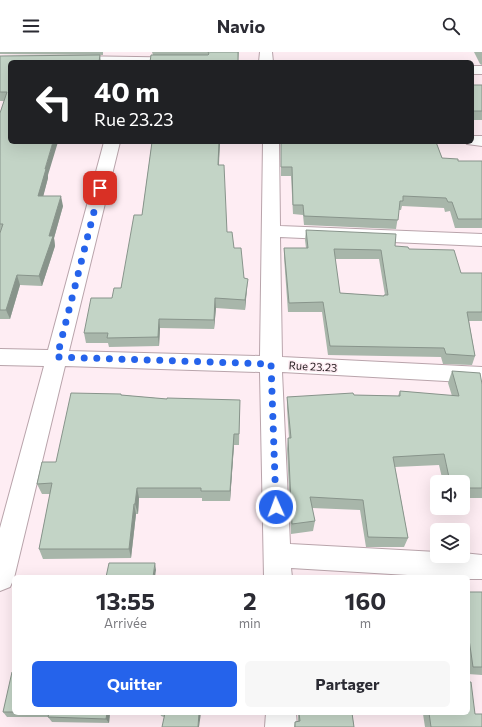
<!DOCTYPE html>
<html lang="fr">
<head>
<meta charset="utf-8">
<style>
	body { margin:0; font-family:Commissioner,sans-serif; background:#f7f7f7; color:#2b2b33; height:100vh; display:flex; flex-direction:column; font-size:15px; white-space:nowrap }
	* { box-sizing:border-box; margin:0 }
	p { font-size:13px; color:#7c7c81 }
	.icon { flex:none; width:22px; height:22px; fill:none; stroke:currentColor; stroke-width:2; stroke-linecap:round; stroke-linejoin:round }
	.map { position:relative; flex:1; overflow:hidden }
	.details { position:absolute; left:12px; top:523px; width:458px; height:140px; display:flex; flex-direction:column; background:#fff; border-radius:6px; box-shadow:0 4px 16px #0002 }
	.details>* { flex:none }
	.hud { position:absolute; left:8px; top:8px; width:466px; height:84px; border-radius:6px; box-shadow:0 4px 16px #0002; background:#202124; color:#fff; overflow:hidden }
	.buttons { position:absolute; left:430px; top:423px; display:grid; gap:8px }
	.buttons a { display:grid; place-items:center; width:40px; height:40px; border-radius:6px; background:#fff; box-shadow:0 4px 16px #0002; font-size:20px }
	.pin { position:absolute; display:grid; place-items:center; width:34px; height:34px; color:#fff; margin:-17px; border-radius:8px; box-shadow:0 2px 6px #0006 }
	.me { position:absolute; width:44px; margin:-22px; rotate:358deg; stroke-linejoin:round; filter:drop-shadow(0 0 3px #0008) }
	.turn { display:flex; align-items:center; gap:14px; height:84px; padding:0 20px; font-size:18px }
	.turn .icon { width:52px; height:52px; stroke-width:2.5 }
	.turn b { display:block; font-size:28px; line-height:34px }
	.eta { display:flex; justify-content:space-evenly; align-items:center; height:68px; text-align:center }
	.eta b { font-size:24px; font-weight:700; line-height:28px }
	.cta { display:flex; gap:8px; margin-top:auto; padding:8px 20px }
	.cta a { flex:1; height:46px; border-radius:6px; background:#2563eb; color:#fff; font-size:16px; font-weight:700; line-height:46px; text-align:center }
	.cta a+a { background:#f7f7f7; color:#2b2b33 }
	header { display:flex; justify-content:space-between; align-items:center; height:52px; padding:0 20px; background:#fff; font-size:18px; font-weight:700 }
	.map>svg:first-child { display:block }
</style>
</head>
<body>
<header><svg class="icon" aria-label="menu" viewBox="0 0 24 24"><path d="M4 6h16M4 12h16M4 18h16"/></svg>Navio<svg class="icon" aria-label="search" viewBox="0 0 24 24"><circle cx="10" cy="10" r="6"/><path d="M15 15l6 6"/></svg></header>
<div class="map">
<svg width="482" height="675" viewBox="0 0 482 675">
	<rect width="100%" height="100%" fill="#feedf3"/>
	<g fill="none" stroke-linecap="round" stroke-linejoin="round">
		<defs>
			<g id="street">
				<polygon points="260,0 272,0 273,10 259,10"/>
				<polygon points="71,4 201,6 206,7 208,10 66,10 64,8 66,5"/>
				<rect x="472" y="14" width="10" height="8"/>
				<polygon points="472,84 482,84 482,94 467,92 465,90 472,90"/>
				<polygon points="104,90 120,90 69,299 260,304 263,90 279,90 280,174 482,182 482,194 280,185 282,305 482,315 482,331 282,320 290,492 437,500 437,504 463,504 463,501 482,503 482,527 468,527 468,525 441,525 291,516 292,525 264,525 260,320 65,314 14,526 10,535 0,539 0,476 44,314 0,313 0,297 48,298"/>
				<polygon points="266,661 296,661 297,675 265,675"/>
			</g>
		</defs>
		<!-- street casing -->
		<use href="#street" stroke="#b9a4ab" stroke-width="2"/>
		<!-- street -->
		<use href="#street" fill="#fff" fill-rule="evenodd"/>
	</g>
	<!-- wall -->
	<g fill="#a8b6aa" fill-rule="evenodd">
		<polygon points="0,0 103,0 103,3 0,2"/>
		<polygon points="152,0 239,0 238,10 153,3"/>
		<polygon points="474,0 482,0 482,13 480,12"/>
		<polygon points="100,3 101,10 10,10 48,123 48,126 43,144 63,154 54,186 55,194 42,234 20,233 10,267 0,267 0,61 4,49 0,49 0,4"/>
		<rect x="472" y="33" width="10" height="35"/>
		<polygon points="152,90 220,90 219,113 227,180 234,196 247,236 245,258 216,256 214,277 160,276 159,294 109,295 108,291 86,291 84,281 112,246 121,236 142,163"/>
		<polygon points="368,90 436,90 442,106 458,109 482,109 482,176 455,176 450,159 445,160 444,156 402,154 401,158 399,158 396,177 304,173 303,163 293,162 291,124 281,124 281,91 368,91"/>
		<path d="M306,178l103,19 52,24h21v48h-13l6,35 -3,9 -29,-1 -2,-7 -113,-2 -6,-43h-34l-4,-55v-9h22l-1,-8zM335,207h44l6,36 -1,1 -44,-3z"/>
		<polygon points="452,319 482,332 482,446 463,446 463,430 443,430 439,413 395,415 408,486 404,495 366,495 360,458 312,456 315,469 313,479 291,482 287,397 288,386 289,386 287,356 287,345 354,343 398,344 400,339 452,344 448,331"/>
		<polygon points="121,343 167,347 240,348 239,393 234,393 230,449 202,449 202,446 139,446 138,462 136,462 131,506 43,507 39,497 50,442 42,442 37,432 56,410"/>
		<polygon points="468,540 482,540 482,623 468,622"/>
		<polygon points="14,620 14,661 110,661 109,671 52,670 48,665 7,665 3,660"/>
		<polygon points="140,661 156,661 156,662"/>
		<polygon points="160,661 201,661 164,665 161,664"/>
		<polygon points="298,661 352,661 354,675 294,675 295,670 298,669"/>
		<polygon points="416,661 468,661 475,662 482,675 425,675 423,662"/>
	</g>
	<!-- shaded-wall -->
	<g fill="#88948b">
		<polygon points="53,90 58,90 48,123 48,126 41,153 38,144 45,117"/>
		<polygon points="219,90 220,90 218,122 218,113"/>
		<polygon points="61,144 63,154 54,186 55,194 42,234 39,224 49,184"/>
		<polygon points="17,223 20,233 10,267 6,258"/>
		<polygon points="248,227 247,236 245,258 245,248"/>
		<polygon points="215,246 216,256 214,277 214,268"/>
		<polygon points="159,267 160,276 159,294 158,285"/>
		<polygon points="234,382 234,393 230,449 230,439"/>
		<polygon points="137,436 139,446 138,462 135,452"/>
		<polygon points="134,452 136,462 131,506 129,497"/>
		<polygon points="155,511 156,518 155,525 153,525"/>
		<polygon points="107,661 110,661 109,671 106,667"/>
		<polygon points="199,661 201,661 199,675 198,675"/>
	</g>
	<!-- building -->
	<g fill="#c3d4c6" stroke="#88948b" fill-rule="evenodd">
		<polygon points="208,0 238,0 238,10 150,10 151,3 208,3 209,2"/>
		<polygon points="100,3 99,10 10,10 10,90 53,90 45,117 46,117 38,144 61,144 49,184 53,184 39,224 17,223 6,258 0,258 0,181 3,172 0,172 0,61 7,40 0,40 0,4"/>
		<rect x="472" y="33" width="10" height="26"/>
		<polygon points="152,90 219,90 218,113 224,113 227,180 232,180 234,196 241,196 244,226 248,227 245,248 215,246 214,268 159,267 158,285 107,286 108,281 84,281 91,246 112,246 114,236 121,236 134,163 142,163"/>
		<polygon points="369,90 436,90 442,106 458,107 458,109 482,109 482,167 458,167 452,150 448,150 446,146 403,144 403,149 400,149 398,168 304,164 303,153 293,153 292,115 281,115 281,91 369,91"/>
		<path d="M306,178l90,4 -1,12 13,1 1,2 45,1 7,23h21v39h-15l8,44 -29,-2 -2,-6 -114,-2 -7,-44 -34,1 -5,-55h24zM334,197l47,1 7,45h-4v1l-44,-3z"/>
		<polygon points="452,319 480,321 482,332 482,436 463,436 463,430 450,430 444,402 393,405 408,486 368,485 363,448 310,445 315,469 292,472 288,386 291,386 287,345 353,341 354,343 400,344 400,339 459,344"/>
		<polygon points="71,341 121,342 121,343 167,347 167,346 240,348 239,382 234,382 230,439 201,439 201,436 137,436 135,452 134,452 129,497 39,497 52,431 37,432 42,410 56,410"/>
		<polygon points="109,511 155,511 153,525 106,525"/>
		<polygon points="468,540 482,540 482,615 473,615 468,580"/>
		<polygon points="12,620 14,620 14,660 3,660"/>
		<polygon points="468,630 471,630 475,662 482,662 482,675 431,675 429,661 468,661"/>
		<polygon points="49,661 107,661 106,667 48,665"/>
		<polygon points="165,661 199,661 198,675 162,675"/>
		<polygon points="299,661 352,661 354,675 295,675 295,670 300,669"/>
	</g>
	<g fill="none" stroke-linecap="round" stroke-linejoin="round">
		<!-- route -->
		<polyline stroke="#2563eb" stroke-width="7" stroke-dasharray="0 12.6" points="100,136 57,305 271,312 276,455"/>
	</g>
	<g text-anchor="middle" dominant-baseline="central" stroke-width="3" stroke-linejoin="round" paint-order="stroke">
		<!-- street labels -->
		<g font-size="11" fill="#20181b" stroke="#feedf3">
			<text transform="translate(313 314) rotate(3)">Rue 23.23</text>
		</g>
	</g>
</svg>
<div class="buttons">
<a><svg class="icon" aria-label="sound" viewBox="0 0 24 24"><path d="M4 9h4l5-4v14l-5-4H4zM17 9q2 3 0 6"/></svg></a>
<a><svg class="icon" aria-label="layers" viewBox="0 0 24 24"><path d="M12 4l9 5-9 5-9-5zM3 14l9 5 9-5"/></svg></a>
</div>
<div class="pin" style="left:100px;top:136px;background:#d93025"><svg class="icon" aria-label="arrive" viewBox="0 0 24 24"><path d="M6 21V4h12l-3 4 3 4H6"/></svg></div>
<svg class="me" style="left:276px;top:455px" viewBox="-20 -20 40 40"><circle r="17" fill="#2563eb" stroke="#fff" stroke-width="3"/><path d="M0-11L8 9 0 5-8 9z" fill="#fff"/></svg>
<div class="hud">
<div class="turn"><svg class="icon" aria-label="left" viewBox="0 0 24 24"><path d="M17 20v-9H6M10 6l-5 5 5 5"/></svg><div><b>40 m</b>Rue 23.23</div></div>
</div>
<section class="details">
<div class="eta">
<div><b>13:55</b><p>Arrivée</p></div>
<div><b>2</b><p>min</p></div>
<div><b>160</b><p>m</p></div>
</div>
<div class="cta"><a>Quitter</a><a>Partager</a></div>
</section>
</div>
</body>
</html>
